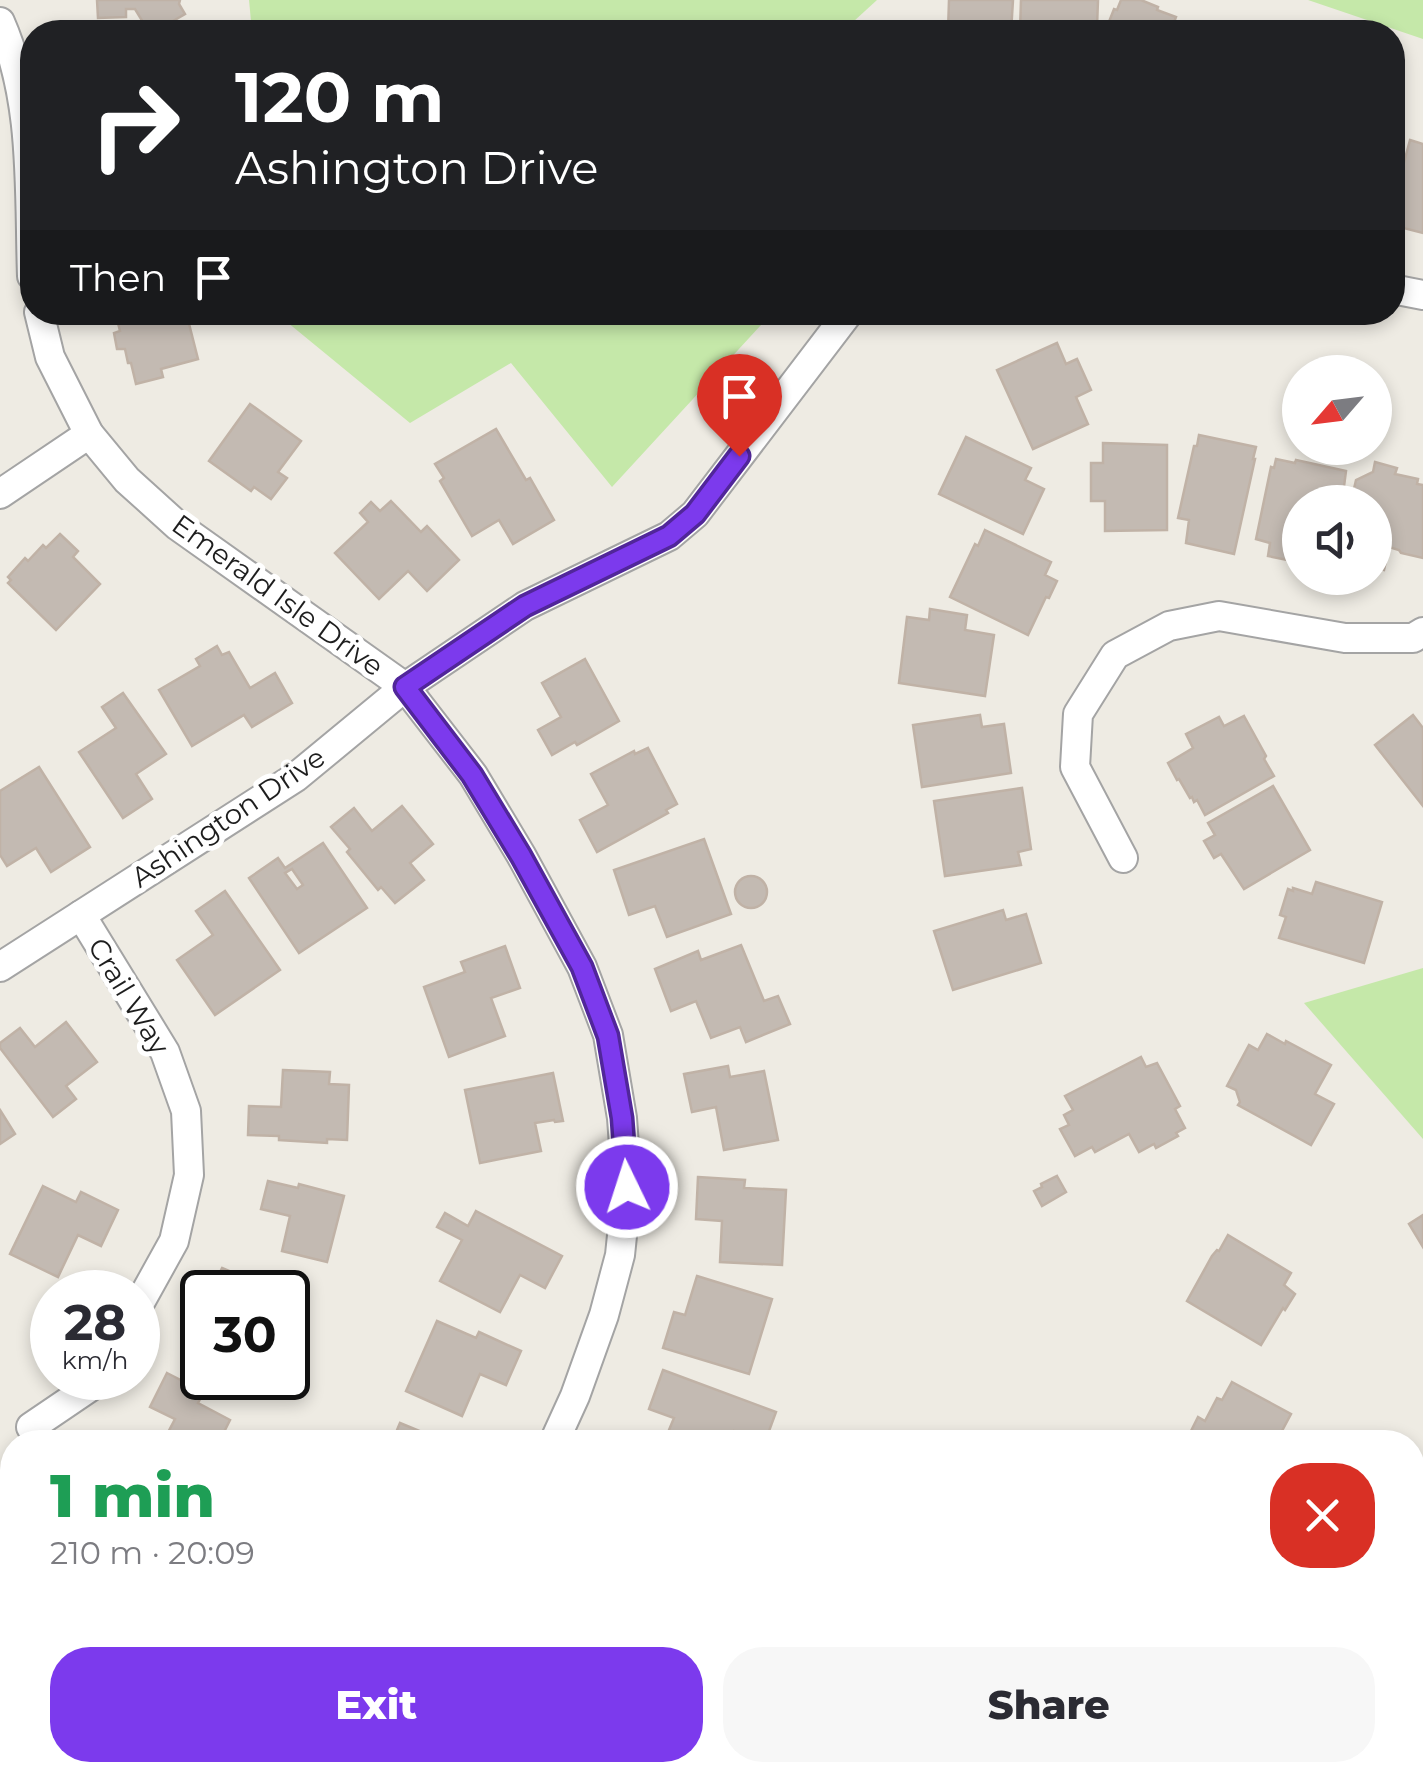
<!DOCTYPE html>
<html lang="en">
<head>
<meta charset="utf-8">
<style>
	body { margin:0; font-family:Montserrat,sans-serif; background:#f7f7f7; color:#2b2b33; height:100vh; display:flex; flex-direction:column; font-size:38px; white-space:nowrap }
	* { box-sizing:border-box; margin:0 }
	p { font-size:32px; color:#7c7c81 }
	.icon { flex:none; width:55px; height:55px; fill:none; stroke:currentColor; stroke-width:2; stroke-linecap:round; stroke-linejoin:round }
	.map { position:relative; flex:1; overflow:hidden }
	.side { position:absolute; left:0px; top:1430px; width:1425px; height:352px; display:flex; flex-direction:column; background:#fff; border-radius:40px 40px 0 0; box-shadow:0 5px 15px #0003 }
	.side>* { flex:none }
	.top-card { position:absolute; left:20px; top:20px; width:1385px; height:305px; border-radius:40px; box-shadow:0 5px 15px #0003; background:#202124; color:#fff; overflow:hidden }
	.needle { width:65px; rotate:242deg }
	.buttons { position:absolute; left:1282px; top:355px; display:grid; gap:20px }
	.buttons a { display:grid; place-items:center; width:110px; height:110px; border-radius:50%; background:#fff; box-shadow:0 5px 15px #0003; font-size:50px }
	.speed { position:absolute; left:30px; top:1270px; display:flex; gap:20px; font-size:50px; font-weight:700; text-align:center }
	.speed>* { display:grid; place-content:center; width:130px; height:130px; border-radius:50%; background:#fff; box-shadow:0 5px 15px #0003; line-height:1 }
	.speed small { font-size:25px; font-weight:400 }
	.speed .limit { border:5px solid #111; border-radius:15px; background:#fff; color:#111 }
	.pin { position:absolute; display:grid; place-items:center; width:85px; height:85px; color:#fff; margin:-102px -42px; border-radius:50% 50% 50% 0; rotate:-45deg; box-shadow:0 0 10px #0007 }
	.pin .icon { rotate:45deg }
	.me { position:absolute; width:110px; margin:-55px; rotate:356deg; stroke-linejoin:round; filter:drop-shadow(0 0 8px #0008) }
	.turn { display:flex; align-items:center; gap:35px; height:210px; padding:0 50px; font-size:45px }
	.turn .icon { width:130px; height:130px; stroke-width:2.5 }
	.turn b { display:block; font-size:70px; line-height:85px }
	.then { display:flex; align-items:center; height:95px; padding:0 50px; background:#0003; gap:20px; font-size:38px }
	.round { display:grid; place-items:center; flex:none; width:105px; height:105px; border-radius:40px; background:#f7f7f7 }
	.overview { display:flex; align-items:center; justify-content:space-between; height:170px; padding:0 50px }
	h1 { font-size:60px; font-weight:800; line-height:75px; color:#1e9e55 }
	.cta { display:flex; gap:20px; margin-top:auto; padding:20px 50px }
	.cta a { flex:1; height:115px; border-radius:40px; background:#7c3aed; color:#fff; font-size:40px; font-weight:800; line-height:115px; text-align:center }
	.cta a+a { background:#f7f7f7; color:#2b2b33 }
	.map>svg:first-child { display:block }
</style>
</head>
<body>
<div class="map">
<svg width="1423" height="1781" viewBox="0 0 1423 1781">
	<rect width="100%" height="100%" fill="#eeebe3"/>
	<!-- grass -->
	<g fill="#c5e8a9">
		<polygon points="249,0 877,0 842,32 252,32"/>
		<polygon points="1308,0 1423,0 1423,39"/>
		<polygon points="276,313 772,313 612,487 511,363 410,423"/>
		<polygon points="1423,968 1423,1139 1304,1003"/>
	</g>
	<!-- building -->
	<g fill="#c3bab2" stroke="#c0b2a6" stroke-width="2.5" fill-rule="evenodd">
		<polygon points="97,0 180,0 179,4 185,14 154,32 149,32 135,9 126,9 126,17 98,18"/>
		<polygon points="949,0 1013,0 1011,32 948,32"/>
		<polygon points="1021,0 1098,0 1097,27 1081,27 1081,32 1020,32"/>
		<polygon points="1121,0 1141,0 1158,7 1157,10 1176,17 1171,30 1174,32 1105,32 1114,9 1117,10"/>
		<polygon points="1410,140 1423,144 1423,233 1392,225 1392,207"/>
		<polygon points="1392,142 1401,144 1392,173"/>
		<polygon points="127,312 186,312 198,359 161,369 163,377 136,384 131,363 128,363 125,349 117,349 114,333 120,331 116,315"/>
		<polygon points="1057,343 1066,364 1077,359 1091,390 1076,397 1088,424 1033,449 997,370"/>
		<polygon points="250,404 301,441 278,472 287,478 271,499 254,487 251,491 209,461"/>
		<polygon points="496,429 526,480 530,478 554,520 513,544 499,520 472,536 440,481 444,478 435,464"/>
		<polygon points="1199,435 1256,447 1253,459 1255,459 1234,554 1186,543 1189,520 1178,518 1194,446 1197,446"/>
		<polygon points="966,437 1031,468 1025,480 1044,489 1023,534 939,494"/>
		<polygon points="1103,443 1167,445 1167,530 1105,531 1105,501 1091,501 1091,463 1103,463"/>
		<polygon points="1276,459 1295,463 1296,460 1346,471 1342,502 1300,502 1300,559 1287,556 1287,560 1268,556 1270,543 1256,539 1271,467 1274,468"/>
		<polygon points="1375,462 1397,468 1395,474 1418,479 1417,484 1423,485 1423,558 1401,553 1399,550 1389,547 1384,570 1375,568 1375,502 1351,502 1356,480 1373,472"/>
		<polygon points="391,501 421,532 427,526 459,560 427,591 408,571 379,599 335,553 368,522 360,513 371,502 380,511"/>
		<polygon points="985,530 1051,562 1045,575 1057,581 1049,598 1046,597 1028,635 950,597 975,544 978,546"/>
		<polygon points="60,534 78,551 73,557 100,584 56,630 8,583 11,580 8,577 25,558 28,561 43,545 46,548"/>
		<polygon points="930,609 967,615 965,630 994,635 985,696 899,683 907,617 929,620"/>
		<polygon points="217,646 222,655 229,652 250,688 275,673 292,703 252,727 244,715 192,746 159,690 200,666 196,659"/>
		<polygon points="585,659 619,721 577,745 575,742 552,755 538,730 561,717 542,683"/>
		<polygon points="123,693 166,754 136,774 152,799 123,818 79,752 116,728 102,707"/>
		<polygon points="980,715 982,727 1004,724 1011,773 922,787 913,725"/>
		<polygon points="1413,715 1423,728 1423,806 1375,745"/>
		<polygon points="1244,716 1266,756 1264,759 1274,776 1205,815 1197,800 1194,802 1192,797 1190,798 1179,779 1177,780 1168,763 1193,748 1186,734 1219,717 1224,726"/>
		<polygon points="648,748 677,804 666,810 668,813 597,852 580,820 608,805 591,774 634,751 635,754"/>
		<polygon points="39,767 90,847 51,872 36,848 7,866 0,855 0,791"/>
		<polygon points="1273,786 1310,850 1244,889 1221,854 1214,858 1204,841 1215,835 1208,823"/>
		<polygon points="1022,788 1031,849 1018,852 1021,865 945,876 934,801"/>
		<polygon points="402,806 433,844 410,863 424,880 395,903 381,887 378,890 347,852 350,849 331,827 354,808 372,831"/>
		<polygon points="704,839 731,914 667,937 655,906 629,915 614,870"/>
		<path d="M323,843l44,65 -68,45 -50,-75 29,-20 7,10zM292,869l11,16 -6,4 -12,-16z"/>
		<circle cx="751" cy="892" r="16"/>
		<polygon points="1316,882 1382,902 1364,963 1279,938 1286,917 1280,915 1288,889 1293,891 1293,888 1312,894"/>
		<polygon points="225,891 280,970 215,1015 177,960 213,935 196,911"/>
		<polygon points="1003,910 1006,920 1026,914 1041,963 953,990 934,931"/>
		<polygon points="741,945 764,1001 778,996 790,1024 746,1042 740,1027 711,1038 696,1001 671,1011 655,969 698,951 701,960"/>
		<polygon points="505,946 520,988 491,998 505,1036 449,1057 424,987 465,972 461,962"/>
		<polygon points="66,1022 97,1062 66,1086 76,1099 53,1117 0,1048 0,1043 20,1028 35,1047"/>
		<polygon points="1267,1034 1285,1044 1286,1041 1331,1065 1315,1094 1334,1104 1311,1145 1238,1105 1240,1102 1236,1090 1227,1086 1249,1045 1258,1050"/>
		<polygon points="1141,1057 1146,1067 1157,1063 1180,1106 1175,1109 1185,1128 1176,1133 1178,1136 1156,1148 1154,1144 1139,1152 1129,1134 1095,1152 1092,1147 1075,1156 1060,1129 1069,1125 1064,1115 1073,1110 1065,1096"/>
		<polygon points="728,1066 730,1077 764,1071 778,1140 724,1150 716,1107 692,1112 684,1074"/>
		<polygon points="283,1070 330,1072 329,1084 349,1085 347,1140 327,1139 327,1143 279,1140 279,1136 248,1135 249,1106 281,1107"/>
		<polygon points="553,1073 563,1121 555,1122 554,1120 535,1123 541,1151 480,1163 465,1090"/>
		<polygon points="0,1110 15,1134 0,1144"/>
		<polygon points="1057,1176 1066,1192 1042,1206 1034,1191 1042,1187 1041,1184"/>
		<polygon points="698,1177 745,1180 744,1188 786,1190 782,1265 720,1262 722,1221 696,1219"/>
		<polygon points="268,1181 298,1188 299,1184 344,1196 327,1262 282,1251 290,1216 261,1209"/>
		<polygon points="43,1186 76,1202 81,1192 118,1210 101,1246 78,1235 58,1277 10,1254"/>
		<polygon points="476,1211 562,1256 545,1288 520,1275 500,1312 440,1281 462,1240 437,1227 445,1213 468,1226"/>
		<polygon points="1423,1215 1423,1247 1409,1224"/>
		<polygon points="1228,1235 1291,1273 1284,1285 1295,1294 1285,1310 1283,1308 1261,1345 1187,1301 1212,1256 1217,1250 1219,1251"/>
		<polygon points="222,1268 265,1286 263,1292 211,1292"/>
		<polygon points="697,1276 772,1299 749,1374 663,1348 674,1312 685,1315"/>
		<polygon points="288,1304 302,1310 288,1344"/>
		<polygon points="437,1321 476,1338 479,1332 521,1351 506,1385 480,1374 462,1416 406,1391"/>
		<polygon points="663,1370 776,1412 765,1442 734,1431 730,1442 664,1442 674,1418 649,1409"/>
		<polygon points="167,1373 204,1392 198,1403 230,1420 219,1442 163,1442 175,1419 150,1407"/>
		<polygon points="1232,1382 1291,1414 1276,1442 1200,1442 1189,1435 1198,1417 1205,1421 1217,1398 1222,1400"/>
		<polygon points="400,1423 446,1442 392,1442"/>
		<polygon points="1412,1568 1423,1571 1423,1651 1412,1648"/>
		<polygon points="12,1693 12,1770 55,1770 48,1781 23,1781 0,1766 0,1713"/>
		<polygon points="1423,1719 1423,1781 1394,1781 1388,1770 1412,1770 1412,1724"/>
		<polygon points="258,1770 344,1770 339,1781 253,1781"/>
		<polygon points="487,1770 499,1770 525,1781 482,1781"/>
		<polygon points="1196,1770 1286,1770 1289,1775 1279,1781 1202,1781"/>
	</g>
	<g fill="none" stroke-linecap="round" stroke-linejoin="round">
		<defs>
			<g id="minor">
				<path d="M0,22c35,79 29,169 32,254"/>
				<polyline points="1392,289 1423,295"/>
				<polyline points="39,312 50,357 89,434 127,480 178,526 405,687 473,775 521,855 582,967 608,1035 622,1118 627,1187 620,1255 604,1315 575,1396 554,1442"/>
				<polyline points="0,494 89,434"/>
				<polyline points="1123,858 1075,767 1078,714 1115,655 1169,626 1219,616 1345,638 1413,638 1423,632"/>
				<polyline points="81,915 165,1052 186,1111 189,1175 174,1241 138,1306"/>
				<polyline points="0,967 296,777 405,687 525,606 669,536 695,514 849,312"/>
				<polyline points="31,1427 90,1387 96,1378"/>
				<polyline points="403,1781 408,1770"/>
			</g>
		</defs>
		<!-- minor casing -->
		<use href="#minor" stroke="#a4a4a4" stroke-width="32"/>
		<!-- minor -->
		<use href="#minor" stroke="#fff" stroke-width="28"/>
	</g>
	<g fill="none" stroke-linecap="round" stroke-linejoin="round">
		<defs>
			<polyline id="route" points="627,1187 622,1118 608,1036 582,967 521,856 472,775 405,687 525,606 669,536 695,514 739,456"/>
		</defs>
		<!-- route casing -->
		<use href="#route" stroke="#51269a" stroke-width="25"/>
		<!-- route -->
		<use href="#route" stroke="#7c3aed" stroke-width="18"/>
	</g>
	<g text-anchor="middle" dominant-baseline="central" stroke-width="10" stroke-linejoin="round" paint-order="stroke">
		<!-- street labels -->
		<g font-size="28" fill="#1d1d1d" stroke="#fff">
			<text transform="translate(278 595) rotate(36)">Emerald Isle Drive</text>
			<text transform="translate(228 817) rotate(-34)">Ashington Drive</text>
			<text transform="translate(129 996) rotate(59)">Crail Way</text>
		</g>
	</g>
</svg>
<div class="buttons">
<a><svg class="needle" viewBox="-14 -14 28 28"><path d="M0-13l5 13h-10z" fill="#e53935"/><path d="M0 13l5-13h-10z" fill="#7c7c81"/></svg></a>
<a><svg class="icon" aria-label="sound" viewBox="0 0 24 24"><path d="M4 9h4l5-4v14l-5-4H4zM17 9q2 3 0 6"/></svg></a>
</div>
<div class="speed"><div>28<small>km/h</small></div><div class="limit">30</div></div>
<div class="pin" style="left:739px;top:456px;background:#d93025"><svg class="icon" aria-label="arrive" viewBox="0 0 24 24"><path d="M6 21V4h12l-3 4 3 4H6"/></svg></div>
<svg class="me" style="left:627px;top:1187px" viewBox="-20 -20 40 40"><circle r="17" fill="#7c3aed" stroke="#fff" stroke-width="3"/><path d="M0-11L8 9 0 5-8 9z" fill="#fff"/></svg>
<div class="top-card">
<div class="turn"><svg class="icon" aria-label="right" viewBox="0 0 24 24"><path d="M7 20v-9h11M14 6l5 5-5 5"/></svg><div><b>120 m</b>Ashington Drive</div></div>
<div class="then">Then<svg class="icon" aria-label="arrive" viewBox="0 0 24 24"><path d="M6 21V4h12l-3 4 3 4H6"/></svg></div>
</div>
<section class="side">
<div class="overview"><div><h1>1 min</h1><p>210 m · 20:09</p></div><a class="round" style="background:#d93025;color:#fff"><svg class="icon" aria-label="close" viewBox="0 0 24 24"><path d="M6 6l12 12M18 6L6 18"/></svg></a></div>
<div class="cta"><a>Exit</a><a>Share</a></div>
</section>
</div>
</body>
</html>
